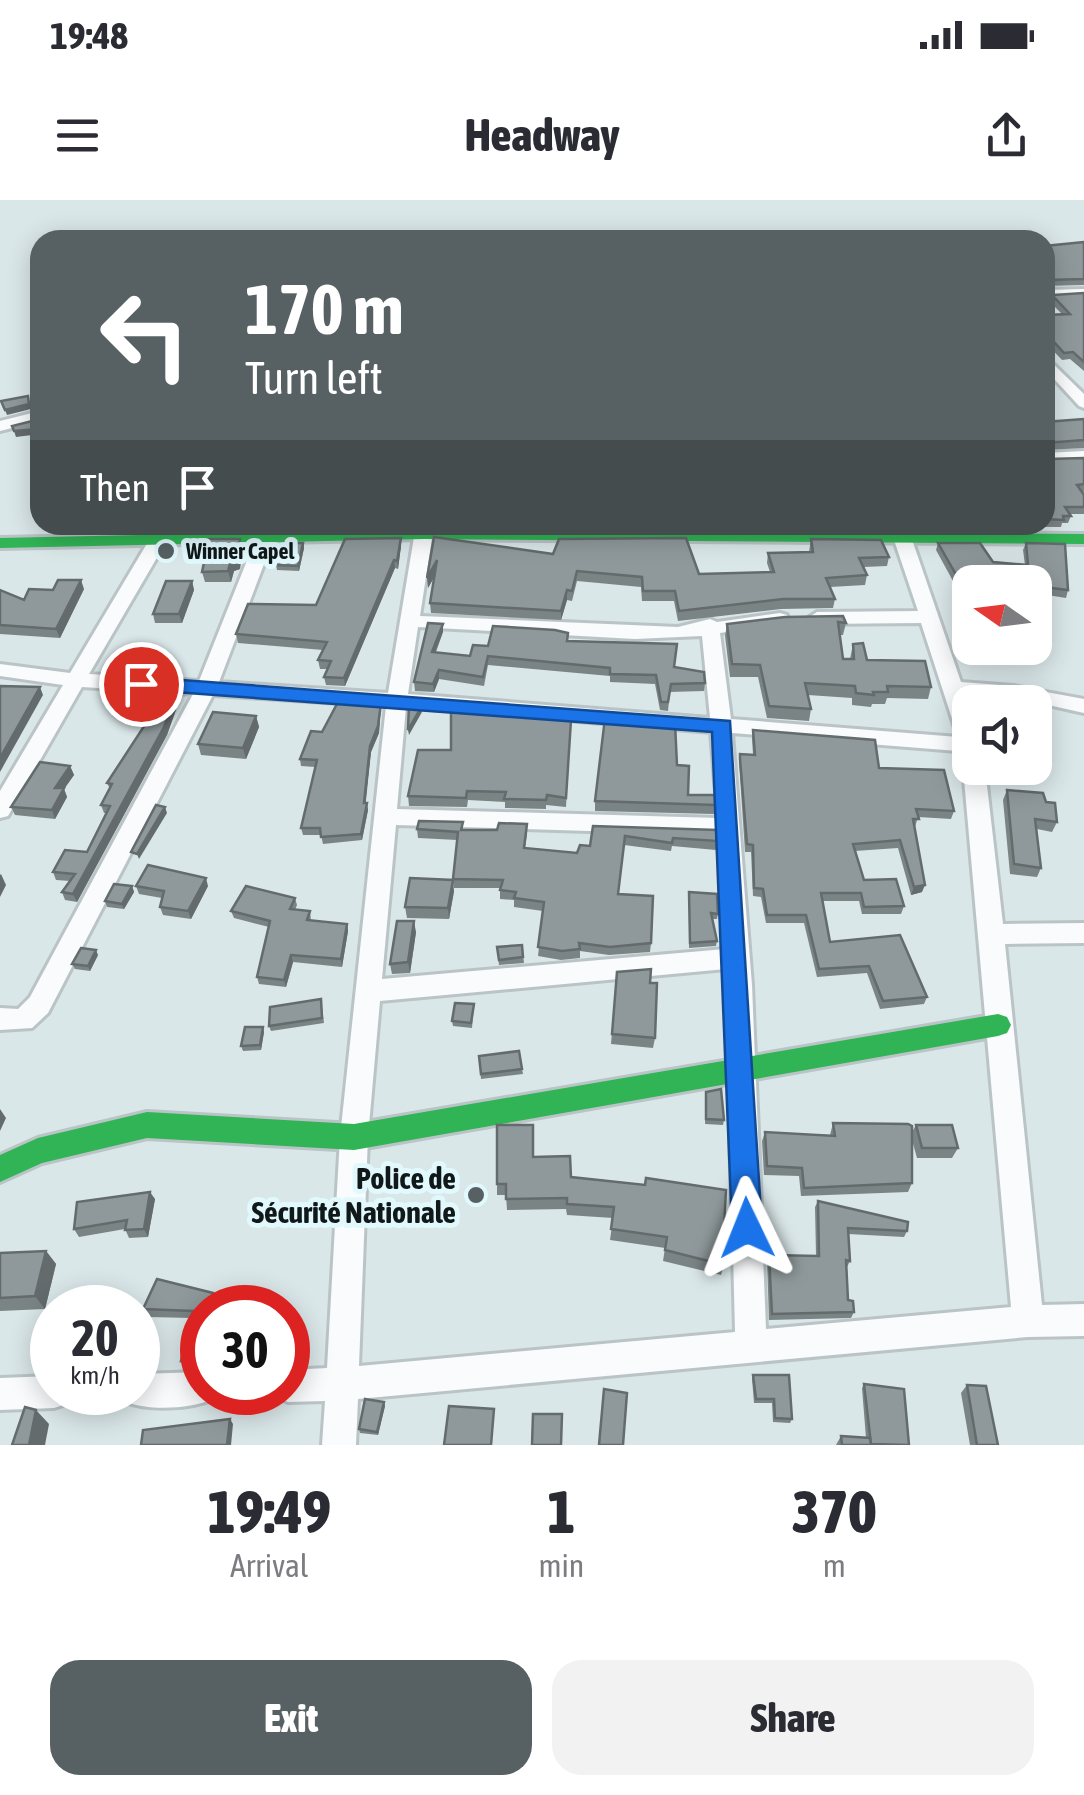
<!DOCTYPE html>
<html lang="en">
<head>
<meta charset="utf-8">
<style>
	body { margin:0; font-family:"Asap Condensed",sans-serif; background:#f2f2f3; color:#2b2b33; height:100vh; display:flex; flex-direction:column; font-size:38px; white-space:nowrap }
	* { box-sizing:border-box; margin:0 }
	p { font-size:32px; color:#7c7c81 }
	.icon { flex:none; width:55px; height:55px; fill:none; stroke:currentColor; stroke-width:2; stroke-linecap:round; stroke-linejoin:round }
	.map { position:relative; height:1245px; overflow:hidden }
	.sheet { display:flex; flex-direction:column; background:#fff; flex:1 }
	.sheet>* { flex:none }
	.hud { position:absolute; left:30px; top:30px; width:1025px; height:305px; border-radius:30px; box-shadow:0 5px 25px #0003; background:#576062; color:#fff; overflow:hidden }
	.needle { width:65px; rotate:284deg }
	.tools { position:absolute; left:952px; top:365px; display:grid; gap:20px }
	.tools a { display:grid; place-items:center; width:100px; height:100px; border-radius:20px; background:#fff; box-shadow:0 5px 25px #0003; font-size:50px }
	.speed { position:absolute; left:30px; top:1085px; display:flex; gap:20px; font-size:50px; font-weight:700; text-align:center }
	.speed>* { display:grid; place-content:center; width:130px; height:130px; border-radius:50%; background:#fff; box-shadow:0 5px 25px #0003; line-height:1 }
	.speed small { font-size:25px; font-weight:400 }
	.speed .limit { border:15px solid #d22; background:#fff; color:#111 }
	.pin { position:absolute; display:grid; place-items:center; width:85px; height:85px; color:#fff; margin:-42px; border:5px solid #fff; border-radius:50%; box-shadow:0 2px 10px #0007 }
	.me { position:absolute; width:110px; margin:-55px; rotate:358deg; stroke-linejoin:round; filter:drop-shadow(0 0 8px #0008) }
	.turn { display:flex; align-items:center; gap:35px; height:210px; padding:0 50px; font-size:45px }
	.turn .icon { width:130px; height:130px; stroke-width:2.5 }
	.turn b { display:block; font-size:70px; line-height:85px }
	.then { display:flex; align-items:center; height:95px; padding:0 50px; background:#0003; gap:20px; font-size:38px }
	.eta { display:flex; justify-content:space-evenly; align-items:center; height:170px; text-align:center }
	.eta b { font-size:60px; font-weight:800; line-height:70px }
	.action { display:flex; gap:20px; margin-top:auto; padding:20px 50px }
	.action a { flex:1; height:115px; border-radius:30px; background:#576062; color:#fff; font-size:40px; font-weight:800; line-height:115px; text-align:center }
	.action a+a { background:#f2f2f3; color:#2b2b33 }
	.status { display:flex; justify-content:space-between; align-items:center; height:70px; padding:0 50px; background:#fff; direction:ltr }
	.status svg { height:28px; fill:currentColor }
	header { display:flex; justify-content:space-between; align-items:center; height:130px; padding:0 50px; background:#fff; font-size:45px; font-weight:800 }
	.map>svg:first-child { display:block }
</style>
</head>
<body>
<div class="status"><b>19:48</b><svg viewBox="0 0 49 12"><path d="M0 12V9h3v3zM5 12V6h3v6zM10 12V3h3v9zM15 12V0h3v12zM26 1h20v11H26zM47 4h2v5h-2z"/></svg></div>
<header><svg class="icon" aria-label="menu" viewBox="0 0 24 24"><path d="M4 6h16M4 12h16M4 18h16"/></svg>Headway<svg class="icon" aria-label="share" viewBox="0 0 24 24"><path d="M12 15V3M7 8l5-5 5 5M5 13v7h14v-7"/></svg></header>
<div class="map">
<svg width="1084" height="1245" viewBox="0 0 1084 1245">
	<rect width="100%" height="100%" fill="#dae7e9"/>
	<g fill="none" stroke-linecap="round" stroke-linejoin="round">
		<defs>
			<g id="street">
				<polygon points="1084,89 1084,97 1045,98 1045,90"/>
				<polygon points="1045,156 1084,194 1084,208 1079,206 1045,169"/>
				<polygon points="40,211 40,221 0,231 0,221"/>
				<polygon points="1084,251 1084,261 1045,263 1045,253"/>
				<path d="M158,325h18l-87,149 110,7 57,-143 9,-5 9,5 -55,144 169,11 28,-168h18l-14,91 258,11 32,-8 7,3 63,-9 7,2v8l-67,10 11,86 227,18 -37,-114 -104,1 -9,-6 9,-6 101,-1 -29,-86h18l54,157 52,4 71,13v14l-49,-11 -70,-6 5,13v43l-238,-19 20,252 14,344 245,-22 -48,-539 7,-6v6h15l18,156 81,-1v20l-79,1 37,361 42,-1v32l-56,1 -670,62 -2,46h-34l3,-44 -37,1 -11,-5 -3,-5h14v-22l39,-2 13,-231 46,-431 -173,-11 -165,318 -16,15 -32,2v-22l18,1 12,-12 163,-303 -111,-7 -74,129 -8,2v-27l63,-106 -63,-9v-12l70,9zM418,427l217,12 67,-3 8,82 -302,-24zM406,507l305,25 7,86 -321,-9zM396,625l323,10 6,114 -343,30zM726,769l9,363 -376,34 9,-229 12,-136z"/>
				<path d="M202,1172v20h14l-3,7c-22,10 -64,12 -87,3l-3,-10h15v-18z"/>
				<polygon points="52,1176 52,1192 70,1192 66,1204 54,1208 0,1210 0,1178"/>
			</g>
			<g id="fast">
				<polygon points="424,329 1084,334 1084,344 424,339 0,348 0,338"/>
				<polygon points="998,814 1007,817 1011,825 1007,833 998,836 354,950 147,938 42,963 0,982 0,955 38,938 147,912 354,924"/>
			</g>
		</defs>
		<!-- street casing -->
		<use href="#street" stroke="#bac4c6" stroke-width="6"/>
		<!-- fast casing -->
		<use href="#fast" stroke="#bac4c6" stroke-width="6"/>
		<!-- street -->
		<use href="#street" fill="#f9fbfc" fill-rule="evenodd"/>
		<!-- fast -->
		<use href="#fast" fill="#30b455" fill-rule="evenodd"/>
	</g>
	<!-- wall -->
	<g fill="#7b8485">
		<polygon points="1084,42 1084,85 1045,86 1045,46"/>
		<polygon points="1084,93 1084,171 1070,159 1062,160 1045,142 1045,115 1062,114 1050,102 1052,95"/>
		<polygon points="1084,219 1084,248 1045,250 1045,222"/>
		<polygon points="1045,257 1048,259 1084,258 1084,292 1082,292 1084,295 1084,314 1070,314 1071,316 1068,323 1062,323 1061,327 921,326 1045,325"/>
		<polygon points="434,337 699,374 770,372 767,363 768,353 809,352 811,339 889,357 887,366 864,367 867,375 865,385 830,387 835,399 833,408 781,409 678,421 674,401 642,401 641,387 577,381 572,401 567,400 561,420 431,413 430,403 435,376 428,388"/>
		<polygon points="401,338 401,346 398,369 395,368 345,486 326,485 324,477 327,469 320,469 318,460 323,450 238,443 236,434 316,405"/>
		<polygon points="303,343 304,348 299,371 277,370 276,365"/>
		<polygon points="938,343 993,362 1025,365 1023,350 1026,343 1068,390 1066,398 1035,393 1035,382 970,382 970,395 959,392 936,350"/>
		<polygon points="242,350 240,369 234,371 231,382 205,382 202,372"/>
		<polygon points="192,381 194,390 182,423 155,423 153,414"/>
		<polygon points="84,389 60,438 0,434 0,390 24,400 53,390"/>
		<polygon points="846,423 843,435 840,435 843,459 850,459 853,444 867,460 931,487 928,499 887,498 885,504 872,504 871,507 852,505 852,498 808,495 811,509 809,521 767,518 758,477 730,477 725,436 727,424"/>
		<polygon points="443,432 436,452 470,456 488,446 568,433 568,441 674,467 705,483 704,491 670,492 668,511 660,510 655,484 610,482 610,476 488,465 484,486 439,479 434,492 415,491 414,482"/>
		<polygon points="176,496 178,504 167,535 77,702 65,700 62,692 70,681 56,680 53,672 87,652 106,613 104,613 101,605 110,589 107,583"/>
		<polygon points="381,503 379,533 371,552 365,603 368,610 362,640 323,644 321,635 303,635 301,628 315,567 301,566 300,559 322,532"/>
		<polygon points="256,516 259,527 246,559 201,555 198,544"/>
		<polygon points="571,520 566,607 546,605 546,609 505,608 505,602 468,600 467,607 409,606 408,596 451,550"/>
		<polygon points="753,530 879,568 954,611 951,619 918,617 915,627 922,692 911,695 898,648 855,651 864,680 904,706 901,714 862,714 859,701 823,701 830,742 927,797 924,804 880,809 867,773 817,777 804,723 766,723 761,697 753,696 751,652 745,652 739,561 740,554 753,555 752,538"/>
		<polygon points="677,565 688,595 715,605 714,614 595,611 595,601"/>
		<polygon points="70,566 74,575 64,589 67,597 55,619 15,615 11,607"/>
		<polygon points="1007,590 1046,602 1057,622 1052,632 1037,629 1041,668 1037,677 1010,674 1003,600"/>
		<polygon points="463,622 463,630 527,633 525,648 577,653 590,646 593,626 717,641 716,650 672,646 671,651 624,645 618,694 651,743 650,752 609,755 580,751 580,758 561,760 538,756 543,711 514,707 514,700 500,699 500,688 454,688 453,679 457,640 418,638 417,629"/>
		<polygon points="132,686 134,692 124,709 107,707 105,701"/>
		<polygon points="136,686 208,686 191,719 163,715 160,707 162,698 139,694"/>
		<polygon points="454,691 449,719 407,718 405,707"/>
		<polygon points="689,692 718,714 717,719 712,719 717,741 716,746 689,748"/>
		<polygon points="295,698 297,705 295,710 310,711 311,721 347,724 348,731 342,767 293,762 286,787 259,784 257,777 269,727 234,718 231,711"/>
		<polygon points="416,732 410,773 392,774 390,764"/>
		<polygon points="522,745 524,763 499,765 497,747"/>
		<polygon points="98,755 90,771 75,769 72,764"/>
		<polygon points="617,772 650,783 655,838 653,848 611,844"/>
		<polygon points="321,799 324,823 271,831 269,826"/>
		<polygon points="474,804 472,828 453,826 452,821"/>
		<polygon points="264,832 261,850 243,851 241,846"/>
		<polygon points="479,856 522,869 523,874 481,879"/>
		<polygon points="706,892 724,920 723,925 705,924"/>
		<polygon points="833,923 912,932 916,925 958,948 952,958 917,958 912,940 912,983 908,992 801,996 799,976 764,975 762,941 765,932 830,935"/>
		<polygon points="533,957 571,977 724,1027 724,1065 721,1075 663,1061 665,1048 610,1040 613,1018 567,1015 566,1009 507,1010 506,995 497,995 497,984"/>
		<polygon points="155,999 148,1037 129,1038 125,1029 79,1037 74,1029"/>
		<polygon points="818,1001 907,1031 904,1037 848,1034 850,1061 847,1067 848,1100 854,1112 851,1118 769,1120 767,1061 769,1055 816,1056 815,1007"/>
		<polygon points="46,1051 56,1064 45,1109 0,1111 0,1053"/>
		<polygon points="217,1101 215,1108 202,1108 202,1166 185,1168 181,1161 192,1118 148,1117 143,1109"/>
		<polygon points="753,1175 792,1219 790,1223 773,1222 772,1203 754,1203 752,1179"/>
		<polygon points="864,1184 909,1245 836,1245 841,1236 866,1238 862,1188"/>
		<polygon points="967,1185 998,1245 970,1245 961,1193"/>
		<polygon points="385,1206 378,1235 360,1233 359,1229"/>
	</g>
	<!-- shaded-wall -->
	<g fill="#646b6c">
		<polygon points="28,196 31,209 7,215 5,210"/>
		<polygon points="38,229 40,234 16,237 14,231"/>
		<polygon points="401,338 401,346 398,369 397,361"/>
		<polygon points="240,339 242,350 240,369 234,371 231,382 228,371"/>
		<polygon points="303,343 304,348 299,371 298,366"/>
		<polygon points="394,360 395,368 345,486 344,478"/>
		<polygon points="437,360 438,370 428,388 427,378"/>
		<polygon points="81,380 84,389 60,438 56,429"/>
		<polygon points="192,381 194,390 182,423 179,414"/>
		<polygon points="567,390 567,400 561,420 561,411"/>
		<polygon points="443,424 443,432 432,460 432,452"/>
		<polygon points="439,470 439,479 434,492 433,484"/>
		<polygon points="40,487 43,495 0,572 0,558"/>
		<polygon points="176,496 178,504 167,535 77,702 73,694"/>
		<polygon points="381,503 379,533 371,552 365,610 364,603 370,546"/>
		<polygon points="422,506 422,512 409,535 408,530"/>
		<polygon points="256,516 259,527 246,559 243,548"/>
		<polygon points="70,566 74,575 64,589 67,597 55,619 52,610 55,588"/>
		<polygon points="367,603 368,610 362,640 361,634"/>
		<polygon points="165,607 167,613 139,659 137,654"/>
		<polygon points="1,674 6,685 0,697 0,675"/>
		<polygon points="206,678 208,686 191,719 188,711"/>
		<polygon points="453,680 454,691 449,719 448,708"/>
		<polygon points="925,685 922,692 911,695 914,687"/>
		<polygon points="132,686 134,692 124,709 122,704"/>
		<polygon points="414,721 416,732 410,773 408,762"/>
		<polygon points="347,724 348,731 342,767 341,759"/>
		<polygon points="96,750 98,755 90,771 88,766"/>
		<polygon points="291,755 293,762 286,787 284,780"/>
		<polygon points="263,827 264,832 261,850 260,845"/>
		<polygon points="0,909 6,918 0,931"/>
		<polygon points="150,992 155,999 148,1037 144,1029"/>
		<polygon points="46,1051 56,1064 45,1109 35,1096"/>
		<polygon points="213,1093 217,1101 215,1108 209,1108"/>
		<polygon points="384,1202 385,1206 378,1235 377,1232"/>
		<polygon points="36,1210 49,1224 45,1245 29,1245"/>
		<polygon points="230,1219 233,1224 231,1245 227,1245"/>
	</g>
	<!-- building -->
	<g fill="#8f999b" stroke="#646b6c" stroke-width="2.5">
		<polygon points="1084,42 1084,79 1047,80 1045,82 1045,46"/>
		<polygon points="1084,93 1084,162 1073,152 1064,153 1045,132 1045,115 1070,114 1052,95"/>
		<polygon points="28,196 29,204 5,210 1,201"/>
		<polygon points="1084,219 1084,240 1045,243 1045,222"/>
		<polygon points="36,220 38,229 14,231 12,226"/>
		<polygon points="1045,257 1048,259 1084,258 1084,284 1077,285 1084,295 1084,307 1065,307 1071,316 1063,316 1064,320 1045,319"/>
		<polygon points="434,337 553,354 559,339 686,338 699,374 774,372 768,353 813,352 811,339 881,340 889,357 859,358 867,375 826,378 835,399 783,399 679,411 675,391 643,391 642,377 577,371 572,391 567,390 561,411 430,403 437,360 427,378"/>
		<polygon points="401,338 397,361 394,360 344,478 324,477 331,461 318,460 327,442 236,434 248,404 316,405 345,339"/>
		<polygon points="209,339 240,339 237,358 231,360 228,371 202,372"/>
		<polygon points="282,343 303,343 298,366 276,365"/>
		<polygon points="938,343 980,343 993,362 1028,365 1026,343 1065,344 1068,390 1035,386 1035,382 970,382 970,387 962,385"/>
		<polygon points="58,380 81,380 56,429 0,425 0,390 24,400 29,389 53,390"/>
		<polygon points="166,381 192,381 179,414 153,414"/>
		<polygon points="843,416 846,423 838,422 843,459 854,459 853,444 863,443 867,460 925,461 931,487 887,486 888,492 873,492 874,495 856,493 855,486 805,483 811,509 769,506 760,465 732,464 727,424 785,417"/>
		<polygon points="428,423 443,424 432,452 470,456 473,445 488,446 493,426 555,430 568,433 567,441 677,444 674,467 704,472 705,483 671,484 668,502 661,502 656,475 610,474 610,468 488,456 483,477 439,470 433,484 414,482"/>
		<polygon points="0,486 40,487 0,558"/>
		<polygon points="167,491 176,496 164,527 73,694 62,692 75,674 53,672 65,650 87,652 110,606 101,605 112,584 107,583"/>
		<polygon points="338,502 373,506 374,502 381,503 378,526 370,546 364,603 367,603 361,634 321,637 320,628 301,628 317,560 300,559 311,531 322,532"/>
		<polygon points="409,505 422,506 408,530"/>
		<polygon points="451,508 571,520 566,598 547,595 546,600 504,599 506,592 467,591 466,598 408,596 418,550 451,550"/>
		<polygon points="213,512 256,516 243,548 198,544"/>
		<polygon points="605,518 675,523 677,565 689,566 688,595 715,595 715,605 595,601"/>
		<polygon points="753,530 875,540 879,568 944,570 954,611 916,609 919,619 913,619 925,685 914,687 900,640 853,644 864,680 896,679 904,706 864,707 861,693 821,693 830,742 900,735 927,797 883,801 869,766 819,769 806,715 767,715 763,689 754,688 753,645 747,644 740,559 740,554 755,555"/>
		<polygon points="40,562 70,566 55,588 64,588 52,610 11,607"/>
		<polygon points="1007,590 1043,593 1046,602 1055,603 1057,622 1035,619 1041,668 1014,664"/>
		<polygon points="156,605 165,607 137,654 131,652"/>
		<polygon points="419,621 463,622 461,630 497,630 499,623 527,624 524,648 577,653 580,645 590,646 593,626 717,630 717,641 673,638 672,643 625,636 618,694 653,696 651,743 610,747 579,743 580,749 562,751 538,747 544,702 514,698 516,692 500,690 503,680 453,679 458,632 417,629"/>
		<polygon points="148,665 206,678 188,711 160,707 164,691 136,686"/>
		<polygon points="410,678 453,680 448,708 405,707"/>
		<polygon points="114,684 132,686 122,704 105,701"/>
		<polygon points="246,686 295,698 290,709 310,711 307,720 347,724 341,759 291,755 284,780 257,777 270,721 231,711"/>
		<polygon points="689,692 717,694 718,714 711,713 717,741 690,743"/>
		<polygon points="397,721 414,721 408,762 390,764"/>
		<polygon points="522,745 523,757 499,760 497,747"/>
		<polygon points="81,748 96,750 88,766 72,764"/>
		<polygon points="651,769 650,783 657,783 655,838 612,834 617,772"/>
		<polygon points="321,799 322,818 269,826 270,807"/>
		<polygon points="455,803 474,804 471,823 452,821"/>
		<polygon points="245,827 263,827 260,845 241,846"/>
		<polygon points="519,851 522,869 481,874 479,856"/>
		<polygon points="721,889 724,920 706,919 706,892"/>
		<polygon points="833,923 908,924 912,926 912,983 804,988 802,968 767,966 765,932 835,936"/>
		<polygon points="497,925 533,925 533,957 570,956 571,977 645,985 646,978 726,990 724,1027 730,1029 724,1065 665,1050 667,1037 611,1029 614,1007 567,1004 567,998 506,999 506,984 497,984"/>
		<polygon points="916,925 952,925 958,948 922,948"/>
		<polygon points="150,992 144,1029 125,1030 127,1020 74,1029 77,1002"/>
		<polygon points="818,1001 908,1022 907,1031 848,1028 850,1061 846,1060 848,1100 853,1101 854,1112 772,1114 769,1055 819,1056"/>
		<polygon points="46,1051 35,1096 0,1098 0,1053"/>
		<polygon points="157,1079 213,1093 209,1108 202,1108 202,1158 181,1161 193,1111 143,1109"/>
		<polygon points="753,1175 789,1175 792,1219 775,1218 774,1199 756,1199"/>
		<polygon points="864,1184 904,1189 909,1245 871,1244"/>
		<polygon points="967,1185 986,1186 998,1245 977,1245"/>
		<polygon points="604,1189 627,1193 623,1245 599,1245"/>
		<polygon points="365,1199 384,1202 377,1232 359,1229"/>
		<polygon points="449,1206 494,1209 491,1245 444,1245"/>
		<polygon points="25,1207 36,1210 29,1245 12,1245"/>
		<polygon points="533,1214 562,1214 561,1245 532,1245"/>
		<polygon points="230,1219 227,1245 141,1245 143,1230"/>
		<polygon points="841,1236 870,1238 871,1245 842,1245"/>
	</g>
	<!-- route -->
	<polygon fill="#1a73e8" stroke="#114b97" stroke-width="2.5" points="141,477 730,521 762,1028 758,1038 747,1042 736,1038 732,1028 712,532 134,489 134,479"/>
	<!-- markers -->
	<g fill="#576062" stroke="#e1f9fd" stroke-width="4">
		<circle cx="166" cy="351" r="10"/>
		<circle cx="476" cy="995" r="10"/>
	</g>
	<g text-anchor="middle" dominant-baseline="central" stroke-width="10" stroke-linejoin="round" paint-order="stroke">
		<!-- far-poi labels -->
		<g font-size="22" font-weight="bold" fill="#101819" stroke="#e1f9fd" text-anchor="start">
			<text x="186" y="351">Winner Capel</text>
		</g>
		<!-- near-poi labels -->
		<g font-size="30" font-weight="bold" fill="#101819" stroke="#e1f9fd" text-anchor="end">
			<text x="456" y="978">Police de<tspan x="456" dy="34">Sécurité Nationale</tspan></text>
		</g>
	</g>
</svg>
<div class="tools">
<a><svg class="needle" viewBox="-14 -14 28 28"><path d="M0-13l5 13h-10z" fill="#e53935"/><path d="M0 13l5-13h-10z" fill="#7c7c81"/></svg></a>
<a><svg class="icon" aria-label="sound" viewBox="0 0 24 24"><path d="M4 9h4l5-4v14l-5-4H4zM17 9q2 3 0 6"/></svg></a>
</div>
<div class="speed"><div>20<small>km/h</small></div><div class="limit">30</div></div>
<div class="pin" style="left:141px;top:484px;background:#d93025"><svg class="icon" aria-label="arrive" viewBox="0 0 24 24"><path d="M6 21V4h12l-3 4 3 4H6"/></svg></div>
<svg class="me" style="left:747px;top:1028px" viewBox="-20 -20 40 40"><path d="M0-17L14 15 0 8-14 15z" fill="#1a73e8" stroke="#fff" stroke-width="4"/></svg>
<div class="hud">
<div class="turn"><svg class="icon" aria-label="left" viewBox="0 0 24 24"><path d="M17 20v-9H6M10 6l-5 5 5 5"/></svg><div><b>170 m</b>Turn left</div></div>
<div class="then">Then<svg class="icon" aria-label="arrive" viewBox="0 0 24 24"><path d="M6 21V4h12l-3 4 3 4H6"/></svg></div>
</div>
</div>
<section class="sheet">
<div class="eta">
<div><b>19:49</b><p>Arrival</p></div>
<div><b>1</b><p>min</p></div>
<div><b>370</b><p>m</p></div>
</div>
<div class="action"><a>Exit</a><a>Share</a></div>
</section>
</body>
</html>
